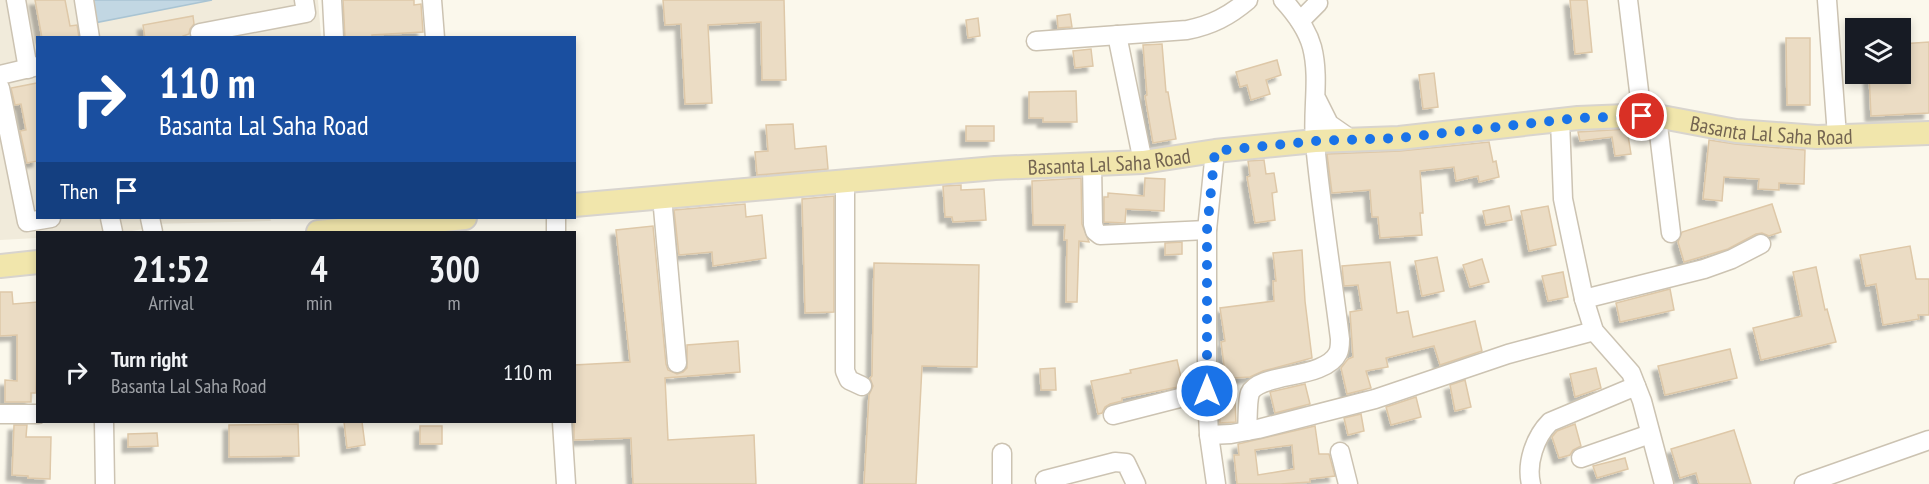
<!DOCTYPE html>
<html lang="en">
<head>
<meta charset="utf-8">
<style>
	body { margin:0; font-family:"PT Sans Narrow",sans-serif; background:#242831; color:#f1f3f6; height:100vh; display:flex; flex-direction:column; font-size:22px; white-space:nowrap }
	* { box-sizing:border-box; margin:0 }
	p { font-size:20px; color:#9ea1a6 }
	.icon { flex:none; width:33px; height:33px; fill:none; stroke:currentColor; stroke-width:2; stroke-linecap:round; stroke-linejoin:round }
	.map { position:relative; flex:1; overflow:hidden }
	.side { position:absolute; left:36px; top:231px; width:540px; height:192px; display:flex; flex-direction:column; background:#171b24; border-radius:0px; box-shadow:0 3px 9px #0003 }
	.side>* { flex:none }
	.top-card { position:absolute; left:36px; top:36px; width:540px; height:183px; border-radius:0px; box-shadow:0 3px 9px #0003; background:#1a4fa0; color:#fff; overflow:hidden }
	.buttons { position:absolute; left:1845px; top:18px; display:grid; gap:12px }
	.buttons a { display:grid; place-items:center; width:66px; height:66px; border-radius:0px; background:#171b24; box-shadow:0 3px 9px #0003; font-size:30px }
	.pin { position:absolute; display:grid; place-items:center; width:51px; height:51px; color:#fff; margin:-26px; border:3px solid #fff; border-radius:50%; box-shadow:0 2px 6px #0007 }
	.me { position:absolute; width:66px; margin:-33px; rotate:0deg; stroke-linejoin:round; filter:drop-shadow(0 0 4px #0008) }
	.turn { display:flex; align-items:center; gap:21px; height:126px; padding:0 24px; font-size:27px }
	.turn .icon { width:78px; height:78px; stroke-width:2.5 }
	.turn b { display:block; font-size:42px; line-height:51px }
	.then { display:flex; align-items:center; height:57px; padding:0 24px; background:#0003; gap:12px; font-size:22px }
	.eta { display:flex; justify-content:space-evenly; align-items:center; height:102px; text-align:center }
	.eta b { font-size:36px; font-weight:800; line-height:42px }
	ul { padding:0; list-style:none }
	li { display:flex; align-items:center; gap:18px; height:78px; padding:0 24px }
	li div { flex:1 }
	li b { display:block; font-size:22px }
	li em { font-style:normal }
	.map>svg:first-child { display:block }
</style>
</head>
<body>
<div class="map">
<svg width="1929" height="484" viewBox="0 0 1929 484">
	<defs>
		<filter id="shadow"><feDropShadow dx="-5.5" dy="5.5" stdDeviation="1.5" flood-color="#0004"/></filter>
	</defs>
	<rect width="100%" height="100%" fill="#fbf8ec"/>
	<!-- residential -->
	<polygon fill="#f1ebdb" points="0,0 318,0 321,36 312,37 38,38 38,218 270,218 271,221 151,224 144,229 126,232 38,232 37,238 0,240"/>
	<!-- water -->
	<polygon fill="#c2d7e3" stroke="#a9c4d3" stroke-width="1.5" points="90,0 212,0 94,23"/>
	<!-- building -->
	<g fill="#ebdcc4" stroke="#dec8a8" stroke-width="1.5" fill-rule="evenodd" filter="url(#shadow)">
		<polygon points="35,0 65,0 70,26 77,25 79,38 42,38"/>
		<polygon points="343,0 414,0 414,5 421,4 423,32 372,35 372,38 345,38"/>
		<polygon points="663,0 784,0 786,80 762,80 761,22 708,25 712,103 685,104 681,24 665,25"/>
		<polygon points="1570,0 1587,0 1592,52 1575,54"/>
		<polygon points="1070,14 1072,27 1058,28 1057,16"/>
		<polygon points="193,16 194,24 190,29 189,34 183,36 183,38 145,38 143,25"/>
		<polygon points="978,18 980,36 968,38 966,20"/>
		<polygon points="1786,38 1810,38 1810,105 1787,105"/>
		<polygon points="1929,42 1929,113 1871,116 1869,74 1900,74 1900,44"/>
		<polygon points="1162,44 1166,92 1168,92 1176,139 1153,143 1145,96 1147,95 1143,45"/>
		<polygon points="1091,49 1093,66 1075,68 1073,51"/>
		<polygon points="1277,60 1281,75 1266,80 1270,94 1251,100 1247,85 1240,87 1236,72"/>
		<polygon points="1434,73 1438,107 1423,109 1419,75"/>
		<polygon points="37,83 38,161 27,163 20,131 26,130 21,104 15,105 11,88"/>
		<polygon points="1076,91 1077,122 1043,122 1043,118 1029,118 1029,92"/>
		<polygon points="793,124 795,149 826,146 828,169 757,175 755,152 768,151 766,125"/>
		<rect x="966" y="126" width="28" height="15"/>
		<polygon points="1627,129 1631,154 1615,156 1612,137 1580,141 1578,132"/>
		<polygon points="1709,140 1735,144 1805,150 1804,184 1779,183 1779,190 1758,189 1759,179 1724,177 1722,201 1703,199"/>
		<polygon points="1489,142 1493,162 1496,161 1499,177 1479,182 1478,176 1456,181 1454,167 1420,171 1423,213 1420,213 1422,235 1380,238 1378,217 1372,217 1370,190 1332,193 1327,154 1400,151"/>
		<polygon points="1264,160 1266,174 1274,173 1277,192 1272,193 1275,220 1255,223 1247,177 1250,176 1248,161"/>
		<polygon points="1081,178 1082,224 1089,242 1079,241 1077,302 1066,302 1067,240 1064,240 1065,225 1033,225 1032,181"/>
		<polygon points="1145,178 1165,179 1164,211 1126,209 1125,223 1104,222 1104,197 1108,197 1108,193 1144,196"/>
		<polygon points="961,185 961,190 984,189 986,220 953,222 952,217 945,217 943,186"/>
		<polygon points="834,196 834,312 805,313 802,199"/>
		<polygon points="745,204 746,217 762,215 766,258 713,266 712,252 679,255 674,210"/>
		<polygon points="1772,204 1781,232 1769,236 1762,233 1756,234 1728,249 1684,262 1678,242 1682,232"/>
		<polygon points="1509,206 1512,220 1486,225 1483,211"/>
		<polygon points="1548,206 1556,245 1529,251 1521,211"/>
		<polygon points="653,226 666,364 668,370 677,374 683,372 687,368 687,345 738,341 740,372 665,378 668,440 754,435 756,484 633,484 631,438 574,440 574,365 630,362 616,230"/>
		<polygon points="1182,242 1182,254 1165,255 1165,243"/>
		<polygon points="1910,246 1916,279 1929,279 1929,315 1918,315 1919,319 1883,325 1876,284 1866,286 1860,255"/>
		<polygon points="1302,250 1305,301 1312,358 1263,371 1250,377 1234,378 1236,422 1220,423 1218,373 1225,373 1221,342 1225,341 1220,308 1274,301 1273,281 1276,281 1273,253"/>
		<polygon points="1437,257 1444,291 1422,296 1415,261"/>
		<polygon points="1482,259 1489,282 1470,287 1463,265"/>
		<polygon points="1390,262 1397,313 1408,311 1413,337 1475,321 1482,351 1440,365 1434,346 1386,358 1388,367 1366,371 1371,388 1347,394 1341,368 1348,359 1353,357 1350,312 1362,310 1358,285 1344,286 1342,266"/>
		<polygon points="874,263 979,265 977,367 922,366 916,484 864,484 869,395 873,386 870,378 872,376"/>
		<polygon points="1816,267 1825,310 1827,309 1836,342 1761,360 1753,328 1802,316 1793,272"/>
		<polygon points="1563,272 1568,297 1548,301 1542,276"/>
		<polygon points="1670,289 1674,310 1620,322 1616,303"/>
		<polygon points="0,292 12,292 13,304 38,302 36,393 31,393 31,402 5,402 5,380 17,381 17,335 0,336"/>
		<polygon points="1730,349 1737,378 1665,395 1658,366"/>
		<polygon points="1177,360 1183,386 1122,398 1122,401 1110,404 1105,407 1102,413 1098,414 1091,381 1131,373 1130,370"/>
		<polygon points="1055,368 1056,390 1041,390 1040,369"/>
		<polygon points="1596,368 1601,388 1575,397 1570,374"/>
		<polygon points="1465,380 1471,407 1455,411 1450,385"/>
		<polygon points="1305,384 1310,404 1275,413 1270,392"/>
		<polygon points="1416,397 1421,417 1391,425 1386,407"/>
		<polygon points="1361,414 1364,431 1348,435 1344,418"/>
		<polygon points="344,422 362,422 365,445 347,448"/>
		<polygon points="298,424 299,456 229,457 229,425"/>
		<polygon points="1575,424 1581,446 1573,450 1570,455 1559,458 1552,437 1557,431"/>
		<polygon points="14,425 27,425 26,437 51,437 50,479 28,478 28,476 12,475"/>
		<rect x="420" y="426" width="22" height="18"/>
		<path d="M1315,426l4,28h10l6,22 -25,3v3l-29,2h-44l-3,-29h5l-1,-11zM1292,445l2,24 -36,6 -3,-25z"/>
		<polygon points="1734,430 1751,484 1699,484 1696,473 1680,478 1671,449"/>
		<polygon points="157,433 158,446 128,447 128,434"/>
		<polygon points="1625,458 1628,469 1597,478 1593,466"/>
	</g>
	<g fill="none" stroke-linecap="round" stroke-linejoin="round">
		<defs>
			<g id="minor">
				<polyline points="16,0 28,69"/>
				<polyline points="84,0 90,38"/>
				<polyline points="332,0 334,38"/>
				<polyline points="432,0 435,38"/>
				<polyline points="1628,0 1642,116"/>
				<polyline points="1827,0 1837,136"/>
				<polyline points="1300,21 1318,3 1317,0"/>
				<polyline points="1117,35 1143,162"/>
				<polyline points="201,38 200,33 306,13 304,0"/>
				<path d="M1036,41l151,-11c25,-5 42,-14 61,-30"/>
				<polyline points="0,75 38,66"/>
				<polyline points="0,88 27,222 51,218"/>
				<polyline points="1317,100 1329,124 1352,140"/>
				<polyline points="1657,117 1671,233"/>
				<polyline points="1560,120 1563,199 1584,299 1594,331 1631,373 1642,401 1664,484"/>
				<polyline points="1215,151 1207,230 1207,391 1209,435 1216,484"/>
				<polyline points="1092,164 1093,224 1095,231 1100,235 1207,230"/>
				<polyline points="845,181 845,371 849,380 862,386"/>
				<polyline points="662,197 677,363"/>
				<polyline points="110,218 113,232"/>
				<polyline points="150,218 153,232"/>
				<polyline points="556,218 556,232"/>
				<polyline points="1584,299 1704,269 1732,259 1761,244"/>
				<polyline points="0,414 38,414"/>
				<polyline points="1113,415 1207,391"/>
				<polyline points="104,422 105,484"/>
				<polyline points="562,422 566,484"/>
				<path d="M1247,431c1,-9 0,-30 3,-38 9,-21 75,-13 88,-40 2,-4 2,-10 2,-14 -8,-65 -19,-131 -25,-196 -3,-33 5,-65 -3,-96 -5,-18 -17,-34 -29,-47"/>
				<polyline points="1209,435 1231,434 1258,429 1375,399 1508,354 1594,331"/>
				<polyline points="1340,452 1348,484"/>
				<polyline points="1581,458 1650,434"/>
				<polyline points="1045,480 1115,462 1126,463 1136,484"/>
				<polyline points="1002,484 1002,453"/>
				<path d="M1531,484c-5,-21 4,-47 19,-62l86,-36"/>
				<polyline points="1804,484 1929,440"/>
			</g>
			<g id="major">
				<path id="s1" d="M574,205l421,-37 148,-6 72,-11 100,-10 84,-3 179,-20 73,-3 85,16 81,6 112,-4"/>
				<polyline points="318,232 465,218"/>
				<polyline points="0,266 38,262"/>
			</g>
		</defs>
		<!-- minor casing -->
		<use href="#minor" stroke="#ccc3b2" stroke-width="21"/>
		<!-- major casing -->
		<use href="#major" stroke="#d8d4ce" stroke-width="26"/>
		<!-- minor -->
		<use href="#minor" stroke="#fff" stroke-width="18"/>
		<!-- major -->
		<use href="#major" stroke="#f1e6ac" stroke-width="22"/>
	</g>
	<g fill="none" stroke-linecap="round" stroke-linejoin="round">
		<!-- route -->
		<polyline stroke="#1a73e8" stroke-width="10" stroke-dasharray="0 18" points="1207,391 1207,230 1215,151 1315,141 1399,138 1578,118 1642,116"/>
	</g>
	<g text-anchor="middle" dominant-baseline="central" stroke-width="4.5" stroke-linejoin="round" paint-order="stroke">
		<!-- street labels -->
		<g font-size="21" fill="#736451" stroke="#fdfbf2">
			<text stroke="none"><textPath href="#s1" startOffset="1203">Basanta Lal Saha Road</textPath></text>
			<text stroke="none"><textPath href="#s1" startOffset="537">Basanta Lal Saha Road</textPath></text>
		</g>
	</g>
</svg>
<div class="buttons">
<a><svg class="icon" aria-label="layers" viewBox="0 0 24 24"><path d="M12 4l9 5-9 5-9-5zM3 14l9 5 9-5"/></svg></a>
</div>
<div class="pin" style="left:1642px;top:116px;background:#d93025"><svg class="icon" aria-label="arrive" viewBox="0 0 24 24"><path d="M6 21V4h12l-3 4 3 4H6"/></svg></div>
<svg class="me" style="left:1207px;top:391px" viewBox="-20 -20 40 40"><circle r="17" fill="#1a73e8" stroke="#fff" stroke-width="3"/><path d="M0-11L8 9 0 5-8 9z" fill="#fff"/></svg>
<div class="top-card">
<div class="turn"><svg class="icon" aria-label="right" viewBox="0 0 24 24"><path d="M7 20v-9h11M14 6l5 5-5 5"/></svg><div><b>110 m</b>Basanta Lal Saha Road</div></div>
<div class="then">Then<svg class="icon" aria-label="arrive" viewBox="0 0 24 24"><path d="M6 21V4h12l-3 4 3 4H6"/></svg></div>
</div>
<section class="side">
<div class="eta">
<div><b>21:52</b><p>Arrival</p></div>
<div><b>4</b><p>min</p></div>
<div><b>300</b><p>m</p></div>
</div>
<ul>
<li><svg class="icon" aria-label="right" viewBox="0 0 24 24"><path d="M7 20v-9h11M14 6l5 5-5 5"/></svg><div><b>Turn right</b><p>Basanta Lal Saha Road</p></div><em>110 m</em></li>
</ul>
</section>
</div>
</body>
</html>
